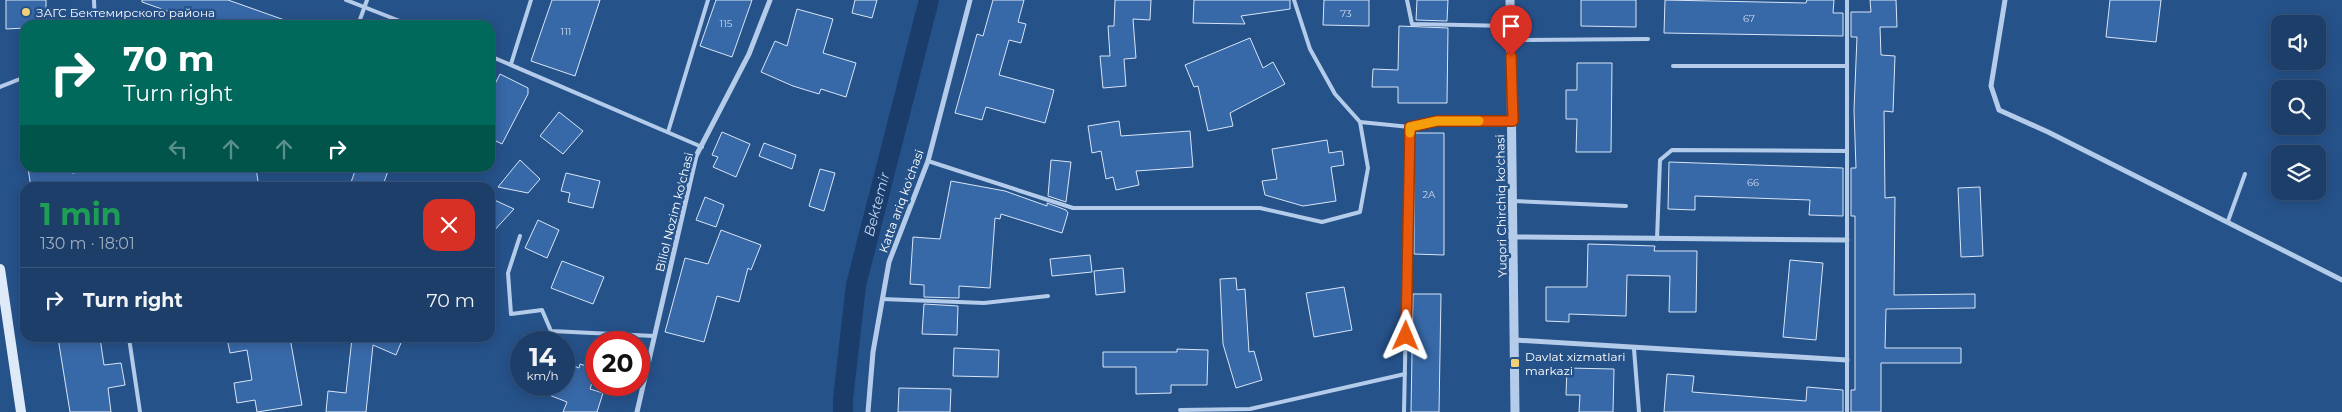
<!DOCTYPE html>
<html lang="en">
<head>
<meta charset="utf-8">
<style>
	body { margin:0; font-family:Montserrat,sans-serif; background:#294971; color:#f1f3f6; height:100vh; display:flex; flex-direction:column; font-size:19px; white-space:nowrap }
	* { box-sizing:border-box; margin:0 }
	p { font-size:16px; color:#a0aec0 }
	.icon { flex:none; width:28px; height:28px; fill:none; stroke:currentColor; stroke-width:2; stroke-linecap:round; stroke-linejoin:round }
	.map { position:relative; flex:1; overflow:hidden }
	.details { position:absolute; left:20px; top:182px; width:475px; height:160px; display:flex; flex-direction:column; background:#1c3e68; border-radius:15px; box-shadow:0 2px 12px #0003,0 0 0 1px #3a577c }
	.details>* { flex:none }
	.guide { position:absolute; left:20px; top:20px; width:475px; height:152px; border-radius:15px; box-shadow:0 2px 12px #0003,0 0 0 1px #3a577c; background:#00695c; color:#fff; overflow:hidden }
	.tools { position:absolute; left:2271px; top:15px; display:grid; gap:10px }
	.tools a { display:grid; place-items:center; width:55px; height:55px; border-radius:10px; background:#1c3e68; box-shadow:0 2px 12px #0003,0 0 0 1px #3a577c; font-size:25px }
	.speed { position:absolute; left:510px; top:331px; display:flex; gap:10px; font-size:25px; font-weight:700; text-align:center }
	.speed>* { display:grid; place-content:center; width:65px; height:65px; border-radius:50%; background:#1c3e68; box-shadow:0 2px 12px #0003,0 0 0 1px #3a577c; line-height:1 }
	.speed small { font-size:12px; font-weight:400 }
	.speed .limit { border:8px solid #d22; background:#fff; color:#111 }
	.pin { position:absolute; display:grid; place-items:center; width:42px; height:42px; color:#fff; margin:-51px -21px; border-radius:50% 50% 50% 0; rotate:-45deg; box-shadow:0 0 5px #0007 }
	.pin .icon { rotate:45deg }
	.me { position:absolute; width:55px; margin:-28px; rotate:1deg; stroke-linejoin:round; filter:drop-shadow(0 0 4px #0008) }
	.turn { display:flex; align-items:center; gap:18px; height:105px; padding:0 20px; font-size:22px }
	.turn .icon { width:65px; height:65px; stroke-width:2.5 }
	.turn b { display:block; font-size:35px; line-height:42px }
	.lanes { display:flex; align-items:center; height:48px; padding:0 20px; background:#0003; justify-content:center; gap:25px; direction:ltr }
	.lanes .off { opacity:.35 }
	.round { display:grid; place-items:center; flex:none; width:52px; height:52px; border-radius:15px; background:#294971 }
	.summary { display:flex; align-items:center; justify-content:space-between; height:85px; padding:0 20px }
	h1 { font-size:30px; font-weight:700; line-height:38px; color:#1e9e55 }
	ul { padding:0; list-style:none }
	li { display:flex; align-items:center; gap:15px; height:65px; padding:0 20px; border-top:1px solid #3a577c }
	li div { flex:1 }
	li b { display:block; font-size:19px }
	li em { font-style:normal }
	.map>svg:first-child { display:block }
</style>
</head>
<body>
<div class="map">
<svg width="2342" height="412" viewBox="0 0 2342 412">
	<rect width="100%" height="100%" fill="#26528a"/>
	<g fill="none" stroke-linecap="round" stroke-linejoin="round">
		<!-- canal -->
		<path stroke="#1b3d6b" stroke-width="20" id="s1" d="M843,412v-13l13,-114 73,-285"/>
	</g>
	<!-- building -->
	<g fill="#3768a7" stroke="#d8e6f7">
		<polygon points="6,0 46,0 46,25 25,25 25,28 6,29"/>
		<polygon points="142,0 228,0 293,23 293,25 207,25 142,2"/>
		<polygon points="552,0 600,0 575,76 531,61"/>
		<polygon points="716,0 752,0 732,57 700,46"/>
		<polygon points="855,0 877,0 872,18 852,13"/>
		<polygon points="993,0 1024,0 1018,22 1026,24 1021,43 1009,40 999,75 1054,90 1045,123 986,107 982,120 955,113 977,34 983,36"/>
		<polygon points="1115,0 1151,0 1150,20 1133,19 1136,58 1124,59 1126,86 1103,88 1100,56 1110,56 1108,26 1114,26"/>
		<polygon points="1194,0 1290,0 1290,9 1241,16 1245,24 1193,23"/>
		<polygon points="1324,0 1369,0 1369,26 1323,25"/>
		<polygon points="1417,0 1448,0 1447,21 1416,20"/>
		<polygon points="1581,0 1636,0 1636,27 1581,26"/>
		<polygon points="1665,0 1806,3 1807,0 1834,0 1833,13 1843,13 1843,36 1664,33"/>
		<polygon points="1870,0 1896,0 1897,27 1880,27 1881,55 1895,56 1893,112 1884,111 1885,198 1895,197 1894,295 1975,294 1975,308 1886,309 1885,348 1961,348 1961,363 1881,363 1881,412 1851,412 1851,390 1855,390 1855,216 1851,216 1851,168 1856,168 1854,110 1857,37 1851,37 1851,12 1871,12"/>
		<polygon points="2110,0 2161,0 2156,42 2106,37"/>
		<polygon points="797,9 833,19 823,53 856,63 846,97 821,89 819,94 793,86 761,72 775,41 787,46"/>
		<polygon points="1399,26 1448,28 1447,103 1398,103 1398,87 1372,87 1373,69 1398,70"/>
		<polygon points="1250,38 1263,68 1273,62 1285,84 1230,113 1233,126 1208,131 1198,86 1194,87 1185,65"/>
		<polygon points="1577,63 1612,63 1611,152 1576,152 1577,119 1566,119 1566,90 1577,90"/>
		<polygon points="500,74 528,88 528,94 502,144 490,138 490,94"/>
		<polygon points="559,112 583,131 563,154 540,136"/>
		<polygon points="1119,121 1121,136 1190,131 1193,167 1136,171 1139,185 1116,190 1113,177 1106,179 1101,151 1092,153 1088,126"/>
		<polygon points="722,132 750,144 736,177 713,167 718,157 712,155"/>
		<polygon points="1414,133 1444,133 1444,255 1414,254"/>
		<polygon points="1327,140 1329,153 1342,151 1344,165 1331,167 1336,201 1303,206 1265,195 1262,181 1277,179 1272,149"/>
		<polygon points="764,143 796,155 792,169 759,156"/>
		<polygon points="520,160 540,179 528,193 498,187"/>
		<polygon points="1051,160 1071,162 1066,202 1048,196"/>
		<polygon points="1669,162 1843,168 1843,216 1809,215 1810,200 1695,196 1695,210 1668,209"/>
		<polygon points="28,168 76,168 72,173 115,168 256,168 259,188 226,188 226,183 195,188 31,188"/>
		<polygon points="356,168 389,168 382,188 349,188"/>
		<polygon points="820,169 835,173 824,211 809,206"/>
		<polygon points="566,173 600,181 593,208 568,202 570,193 561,191"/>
		<polygon points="951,181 1005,191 1047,206 1047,203 1066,210 1068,213 1062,233 1001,214 1000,219 995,218 990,288 959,286 959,298 924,297 924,285 910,284 913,237 940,239"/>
		<polygon points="1980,187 1983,256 1961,257 1958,188"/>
		<polygon points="705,197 724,205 716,227 696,220"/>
		<polygon points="490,198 514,209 490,235"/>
		<polygon points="538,220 559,230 547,258 525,248"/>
		<polygon points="721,230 761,245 751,270 748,268 739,302 717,296 704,342 665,332 685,258 708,264"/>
		<polygon points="1588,244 1655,246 1654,251 1697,251 1696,312 1669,312 1670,276 1627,275 1626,316 1569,314 1569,322 1546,321 1546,287 1587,287"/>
		<polygon points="1090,255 1092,272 1052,276 1050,259"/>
		<polygon points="1790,260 1823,263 1816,340 1783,337"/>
		<polygon points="562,261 604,277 593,304 551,288"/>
		<polygon points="1123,268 1125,292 1096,295 1094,271"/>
		<polygon points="1236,278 1237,290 1245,289 1249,352 1254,351 1262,380 1236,388 1223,344 1220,279"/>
		<polygon points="1344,287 1352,330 1314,337 1306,293"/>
		<polygon points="1413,294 1441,294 1439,412 1411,412"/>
		<polygon points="924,304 958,306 957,335 922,334"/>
		<polygon points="58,338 100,338 104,365 121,363 125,385 108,388 111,412 70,412"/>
		<polygon points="227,338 290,338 302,405 257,412 255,400 237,403 234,383 252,380 247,350 230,353"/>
		<polygon points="352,338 403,338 396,355 373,345 366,412 326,412 328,391 346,393"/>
		<polygon points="954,348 999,350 998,377 953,376"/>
		<polygon points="1177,349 1208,350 1207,385 1171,385 1171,393 1136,394 1136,367 1103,367 1103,352 1177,352"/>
		<polygon points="564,362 579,368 580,364 596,369 590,389 603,393 597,412 563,412 567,402 526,386 564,385"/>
		<polygon points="1567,368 1614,369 1613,412 1579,412 1580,395 1566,395"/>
		<polygon points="1667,374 1694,376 1692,392 1806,401 1807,387 1843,390 1843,412 1664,412"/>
		<polygon points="899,388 951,389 950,412 898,412"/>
	</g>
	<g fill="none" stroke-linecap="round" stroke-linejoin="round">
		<!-- service -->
		<g stroke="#b4ccea" stroke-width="4">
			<polyline points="94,0 95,25"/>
			<polyline points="346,0 410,25"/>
			<polyline points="1407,0 1412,24 1511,26"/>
			<polyline points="1847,0 1847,412"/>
			<polyline points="358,25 367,0"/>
			<polyline points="1511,40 1648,39"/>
			<polyline points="490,56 702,147"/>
			<polyline points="511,64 531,0"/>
			<polyline points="1673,66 1847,66"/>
			<polyline points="0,87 25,77"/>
			<polyline points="1360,122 1410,127 1437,121 1512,121"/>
			<polyline points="668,132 708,0"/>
			<polyline points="928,161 1073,208 1260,208 1322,222 1360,212 1368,168 1360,122 1335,94 1310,49 1294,0"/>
			<polyline points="1513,201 1626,206"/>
			<polyline points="2228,221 2245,174"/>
			<polyline points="520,236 508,273 511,314 542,310 551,331 654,336"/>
			<polyline points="1657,239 1660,160 1672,150 1847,151"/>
			<polyline points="882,299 984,303 1048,296"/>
			<polyline points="129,338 140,412"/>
			<polyline points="1634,349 1639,412"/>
			<polyline points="1180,410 1250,409 1405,374"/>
			<polyline points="1404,412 1410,127"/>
		</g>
		<!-- minor -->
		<g stroke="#b4ccea" stroke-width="5">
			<polyline points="2005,0 1991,86 1999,110 2048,132 2342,280"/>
			<polyline points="1514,237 1847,240"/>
			<polyline points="1515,340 1847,360"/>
			<polyline points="637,412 696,156 749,54 770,0"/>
			<polyline points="868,412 873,352 889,262 928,161 970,0"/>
		</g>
		<!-- tertiary -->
		<polyline stroke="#b4ccea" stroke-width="9" points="1510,0 1515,412"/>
		<!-- secondary -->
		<polyline stroke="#dfeaf8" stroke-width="10" points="0,269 21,412"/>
	</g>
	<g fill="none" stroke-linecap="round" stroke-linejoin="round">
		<defs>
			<polyline id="route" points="1406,336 1410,127 1437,121 1513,121 1511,56"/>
		</defs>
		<!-- route casing -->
		<use href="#route" stroke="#983908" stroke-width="12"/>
		<!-- route -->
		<use href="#route" stroke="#ea580c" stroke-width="9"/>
		<!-- slow -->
		<polyline stroke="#f59e0b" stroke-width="9" points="1410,133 1410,127 1437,121 1479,121"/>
	</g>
	<!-- markers -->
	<g fill="#f2d079" stroke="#26528a" stroke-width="2">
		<circle cx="26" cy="12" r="5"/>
		<rect x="1510" y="358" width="10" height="10" rx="2.5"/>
	</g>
	<g text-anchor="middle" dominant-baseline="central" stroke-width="5" stroke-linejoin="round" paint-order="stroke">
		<!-- number labels -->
		<g font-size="10" fill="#cdd9e9">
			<text x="1346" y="13">73</text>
			<text x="1749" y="18">67</text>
			<text x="726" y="23">115</text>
			<text x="566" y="31">111</text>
			<text x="1753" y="182">66</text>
			<text x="1429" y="194">2А</text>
		</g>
		<!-- poi labels -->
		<g font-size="12" fill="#fff" stroke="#26528a" text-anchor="start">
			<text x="36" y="12">ЗАГС Бектемирского района</text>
			<text x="1525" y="356">Davlat xizmatlari<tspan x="1525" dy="14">markazi</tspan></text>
		</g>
		<!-- street labels -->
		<g font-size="12" fill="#fff" stroke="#26528a">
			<text transform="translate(901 201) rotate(-70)">Katta ariq ko'chasi</text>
			<text transform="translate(1501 206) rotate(-91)">Yuqori Chirchiq ko'chasi</text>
			<text transform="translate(674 212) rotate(-76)">Biliol Nozim ko'chasi</text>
		</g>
		<!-- water labels -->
		<g font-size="14" font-style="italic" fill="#c0d6f1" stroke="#26528a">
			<text stroke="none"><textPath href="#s1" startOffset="211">Bektemir</textPath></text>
		</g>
	</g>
</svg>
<div class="tools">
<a><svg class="icon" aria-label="sound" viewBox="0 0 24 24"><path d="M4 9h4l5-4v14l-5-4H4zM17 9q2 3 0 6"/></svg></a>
<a><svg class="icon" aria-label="search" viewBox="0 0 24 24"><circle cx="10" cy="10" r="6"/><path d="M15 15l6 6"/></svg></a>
<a><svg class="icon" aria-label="layers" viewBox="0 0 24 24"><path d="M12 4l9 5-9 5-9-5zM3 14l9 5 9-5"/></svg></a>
</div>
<div class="speed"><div>14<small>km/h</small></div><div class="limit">20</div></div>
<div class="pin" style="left:1511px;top:56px;background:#d93025"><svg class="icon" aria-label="arrive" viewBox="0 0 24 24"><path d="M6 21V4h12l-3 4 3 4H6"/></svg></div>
<svg class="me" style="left:1406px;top:336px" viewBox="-20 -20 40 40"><path d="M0-17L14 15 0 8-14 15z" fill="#ea580c" stroke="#fff" stroke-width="4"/></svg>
<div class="guide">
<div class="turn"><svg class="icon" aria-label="right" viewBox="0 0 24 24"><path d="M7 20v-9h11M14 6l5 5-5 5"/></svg><div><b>70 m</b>Turn right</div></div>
<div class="lanes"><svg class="icon off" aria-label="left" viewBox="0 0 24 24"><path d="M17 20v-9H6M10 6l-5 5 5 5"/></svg><svg class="icon off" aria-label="ahead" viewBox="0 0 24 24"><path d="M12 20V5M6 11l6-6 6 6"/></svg><svg class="icon off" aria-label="ahead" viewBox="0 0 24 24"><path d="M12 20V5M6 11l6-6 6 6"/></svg><svg class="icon" aria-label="right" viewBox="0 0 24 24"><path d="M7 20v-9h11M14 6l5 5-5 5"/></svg></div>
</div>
<section class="details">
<div class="summary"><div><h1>1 min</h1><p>130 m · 18:01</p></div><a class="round" style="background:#d93025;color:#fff"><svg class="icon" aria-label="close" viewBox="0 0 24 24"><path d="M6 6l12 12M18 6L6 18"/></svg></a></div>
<ul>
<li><svg class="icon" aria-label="right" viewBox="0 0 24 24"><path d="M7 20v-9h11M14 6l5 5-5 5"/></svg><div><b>Turn right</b></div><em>70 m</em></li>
</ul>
</section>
</div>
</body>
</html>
